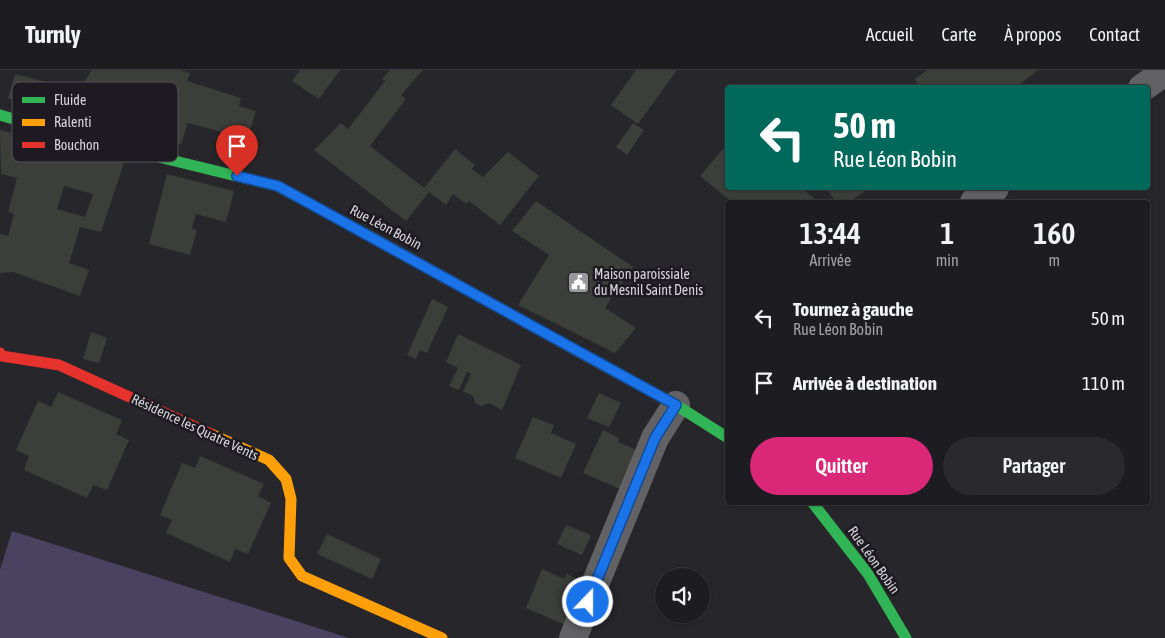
<!DOCTYPE html>
<html lang="fr">
<head>
<meta charset="utf-8">
<style>
	body { margin:0; font-family:"Asap Condensed",sans-serif; background:#2a292d; color:#f1f3f6; height:100vh; display:flex; flex-direction:column; font-size:19px; white-space:nowrap }
	* { box-sizing:border-box; margin:0 }
	p { font-size:16px; color:#a0a1a5 }
	.icon { flex:none; width:28px; height:28px; fill:none; stroke:currentColor; stroke-width:2; stroke-linecap:round; stroke-linejoin:round }
	.map { position:relative; flex:1; overflow:hidden }
	.side { position:absolute; left:725px; top:130px; width:425px; height:305px; display:flex; flex-direction:column; background:#1d1c20; border-radius:5px; box-shadow:0 1px 4px #0004,0 0 0 1px #3b3a3e }
	.side>* { flex:none }
	.banner { position:absolute; left:725px; top:15px; width:425px; height:105px; border-radius:5px; box-shadow:0 1px 4px #0004,0 0 0 1px #3b3a3e; background:#00695c; color:#fff; overflow:hidden }
	.buttons { position:absolute; left:655px; top:498px; display:grid; gap:10px }
	.buttons a { display:grid; place-items:center; width:55px; height:55px; border-radius:50%; background:#1d1c20; box-shadow:0 1px 4px #0004,0 0 0 1px #3b3a3e; font-size:25px }
	.pin { position:absolute; display:grid; place-items:center; width:42px; height:42px; color:#fff; margin:-51px -21px; border-radius:50% 50% 50% 0; rotate:-45deg; box-shadow:0 0 5px #0007 }
	.pin .icon { rotate:45deg }
	.me { position:absolute; width:55px; margin:-28px; rotate:22deg; stroke-linejoin:round; filter:drop-shadow(0 0 4px #0008) }
	.turn { display:flex; align-items:center; gap:18px; height:105px; padding:0 25px; font-size:22px }
	.turn .icon { width:65px; height:65px; stroke-width:2.5 }
	.turn b { display:block; font-size:35px; line-height:42px }
	.eta { display:flex; justify-content:space-evenly; align-items:center; height:85px; text-align:center }
	.eta b { font-size:30px; font-weight:600; line-height:35px }
	.action { display:flex; gap:10px; margin-top:auto; padding:10px 25px }
	.action a { flex:1; height:58px; border-radius:30px; background:#db2777; color:#fff; font-size:20px; font-weight:600; line-height:58px; text-align:center }
	.action a+a { background:#2a292d; color:#f1f3f6 }
	ul { padding:0; list-style:none }
	li { display:flex; align-items:center; gap:15px; height:65px; padding:0 25px }
	li div { flex:1 }
	li b { display:block; font-size:19px }
	li em { font-style:normal }
	header { display:flex; align-items:center; gap:30px; box-sizing:border-box; height:70px; padding:0 25px; background:#1d1c20; border-bottom:1px solid #3b3a3e }
	header strong { font-size:24px }
	nav { display:flex; gap:28px; margin-inline-start:auto; font-size:18px }
	.map>svg:first-child { display:block }
</style>
</head>
<body>
<header>
<strong>Turnly</strong>
<nav><a>Accueil</a><a>Carte</a><a>À propos</a><a>Contact</a></nav>
</header>
<div class="map">
<svg width="1165" height="568" viewBox="0 0 1165 568">
	<rect width="100%" height="100%" fill="#27262a"/>
	<!-- forest -->
	<polygon fill="#494260" points="12,461 349,568 0,568 0,500"/>
	<!-- building -->
	<g fill="#3c3e3a" fill-rule="evenodd">
		<polygon points="92,0 180,0 190,3 187,11 241,28 239,36 256,41 241,89 221,85 226,63 188,53 181,74 167,71 169,65 130,54 135,40 97,30 95,38 71,31 64,43 54,41 69,20 76,24"/>
		<polygon points="300,0 340,0 319,29 292,11"/>
		<polygon points="390,0 423,0 401,25 406,29 370,76 424,118 455,79 475,95 472,99 483,107 508,82 539,106 500,155 469,131 466,134 453,124 446,135 429,122 406,151 314,80 341,53 348,59 385,11 382,9"/>
		<polygon points="636,0 677,0 638,54 611,35"/>
		<polygon points="928,0 1038,0 1015,18 920,18 915,9"/>
		<polygon points="15,4 46,12 40,37 8,28"/>
		<polygon points="633,53 644,60 627,85 616,77"/>
		<path d="M0,60l124,33 -23,69 -21,-5 -3,10 -8,26 20,7 -9,26 -67,-24 -13,1v-39l8,2 6,-22 -6,-2 9,-34 -16,-4zM64,116l29,8 -8,23 -28,-8z"/>
		<polygon points="728,73 728,118 801,118 819,132 732,132 700,106"/>
		<polygon points="167,104 234,121 226,152 196,144 192,158 197,160 190,185 149,174"/>
		<polygon points="832,118 870,118 848,132 836,132 828,121"/>
		<polygon points="536,131 633,197 605,238 636,258 615,283 518,235 549,185 512,161"/>
		<polygon points="432,229 448,237 427,283 420,280 416,289 407,285"/>
		<polygon points="91,262 107,268 99,293 83,289"/>
		<polygon points="458,264 521,295 502,340 489,333 481,336 475,333 473,326 463,321 471,304 467,302 459,320 449,316 458,298 446,292"/>
		<polygon points="58,322 122,350 116,364 129,370 107,420 93,415 87,428 24,400 29,386 16,380 38,331 51,337"/>
		<polygon points="599,323 621,333 609,357 587,348"/>
		<polygon points="533,347 554,355 551,363 576,374 561,408 515,388"/>
		<polygon points="603,360 619,368 618,372 639,381 622,420 583,403"/>
		<polygon points="200,386 264,414 258,426 271,433 248,484 235,479 230,492 166,463 172,450 160,445 182,393 195,398"/>
		<polygon points="566,455 591,465 582,485 557,474"/>
		<polygon points="327,464 381,489 372,509 317,484"/>
		<polygon points="542,499 564,509 567,504 583,512 565,555 526,538"/>
	</g>
	<g fill="none" stroke-linecap="round" stroke-linejoin="round">
		<!-- street -->
		<g stroke="#626163" stroke-width="28">
			<polyline points="1142,18 1165,2"/>
			<polyline points="974,132 995,118"/>
			<polyline points="573,568 655,368 676,335"/>
		</g>
		<!-- fast -->
		<g stroke="#30b455" stroke-width="11">
			<polyline points="0,45 61,63 277,116 364,163"/>
			<polyline points="608,298 676,335 728,368"/>
			<polyline points="812,432 868,504 906,568"/>
		</g>
		<!-- slow -->
		<g stroke="#ff9f0a" stroke-width="11">
			<polyline points="364,163 608,298"/>
			<polyline points="211,364 269,390 286,409 291,429 289,488 302,506 442,568"/>
		</g>
		<!-- jam -->
		<polyline stroke="#e5322d" stroke-width="11" points="0,283 2,286 59,295 211,364"/>
	</g>
	<g fill="none" stroke-linecap="round" stroke-linejoin="round">
		<defs>
			<polyline id="route" points="237,106 278,116 676,335 655,368 588,532"/>
		</defs>
		<!-- route casing -->
		<use href="#route" stroke="#114b97" stroke-width="12"/>
		<!-- route -->
		<use href="#route" stroke="#1a73e8" stroke-width="9"/>
	</g>
	<!-- icons -->
	<defs>
		<symbol id="civic-square" viewBox="-11 -11 22 22"><rect x="-9" y="-9" width="18" height="18" rx="4" fill="#99989c" stroke="#1d1b21"/><path d="M-.6-6.5H3V-4.5H.6V-3L4-1V1h2V6H-6V1h2V-1L-.6-3ZM-1.2 2.5V6h2.4V2.5Z" fill="#fff"/></symbol>
	</defs>
	<g fill-rule="evenodd">
		<use href="#civic-square" x="566" y="200" width="25" height="25"/>
	</g>
	<g text-anchor="middle" dominant-baseline="central" stroke-width="5" stroke-linejoin="round" paint-order="stroke">
		<!-- street labels -->
		<g font-size="14" fill="#d6d5d9" stroke="#1d1b21">
			<text transform="translate(386 157) rotate(28)">Rue Léon Bobin</text>
			<text transform="translate(195 357) rotate(25)">Résidence les Quatre Vents</text>
			<text transform="translate(874 490) rotate(55)">Rue Léon Bobin</text>
		</g>
		<!-- poi labels -->
		<g font-size="14" fill="#d6d5d9" stroke="#1d1b21" text-anchor="start">
			<text x="594" y="204">Maison paroissiale<tspan x="594" dy="16">du Mesnil Saint Denis</tspan></text>
		</g>
	</g>
	<!-- legend -->
	<rect x="12" y="12" width="166" height="80" rx="8" fill="#1d1b21" stroke="#545358" stroke-width="1"/>
	<rect x="22" y="27" width="23" height="6" fill="#30b455"/>
	<rect x="22" y="49" width="23" height="7" fill="#ff9f0a"/>
	<rect x="22" y="72" width="23" height="6" fill="#e5322d"/>
	<g font-size="14" fill="#d6d5d9">
		<text x="54" y="35">Fluide</text>
		<text x="54" y="57">Ralenti</text>
		<text x="54" y="80">Bouchon</text>
	</g>
</svg>
<div class="buttons">
<a><svg class="icon" aria-label="sound" viewBox="0 0 24 24"><path d="M4 9h4l5-4v14l-5-4H4zM17 9q2 3 0 6"/></svg></a>
</div>
<div class="pin" style="left:237px;top:106px;background:#d93025"><svg class="icon" aria-label="arrive" viewBox="0 0 24 24"><path d="M6 21V4h12l-3 4 3 4H6"/></svg></div>
<svg class="me" style="left:588px;top:532px" viewBox="-20 -20 40 40"><circle r="17" fill="#1a73e8" stroke="#fff" stroke-width="3"/><path d="M0-11L8 9 0 5-8 9z" fill="#fff"/></svg>
<div class="banner">
<div class="turn"><svg class="icon" aria-label="left" viewBox="0 0 24 24"><path d="M17 20v-9H6M10 6l-5 5 5 5"/></svg><div><b>50 m</b>Rue Léon Bobin</div></div>
</div>
<section class="side">
<div class="eta">
<div><b>13:44</b><p>Arrivée</p></div>
<div><b>1</b><p>min</p></div>
<div><b>160</b><p>m</p></div>
</div>
<ul>
<li><svg class="icon" aria-label="left" viewBox="0 0 24 24"><path d="M17 20v-9H6M10 6l-5 5 5 5"/></svg><div><b>Tournez à gauche</b><p>Rue Léon Bobin</p></div><em>50 m</em></li>
<li><svg class="icon" aria-label="arrive" viewBox="0 0 24 24"><path d="M6 21V4h12l-3 4 3 4H6"/></svg><div><b>Arrivée à destination</b></div><em>110 m</em></li>
</ul>
<div class="action"><a>Quitter</a><a>Partager</a></div>
</section>
</div>
</body>
</html>
